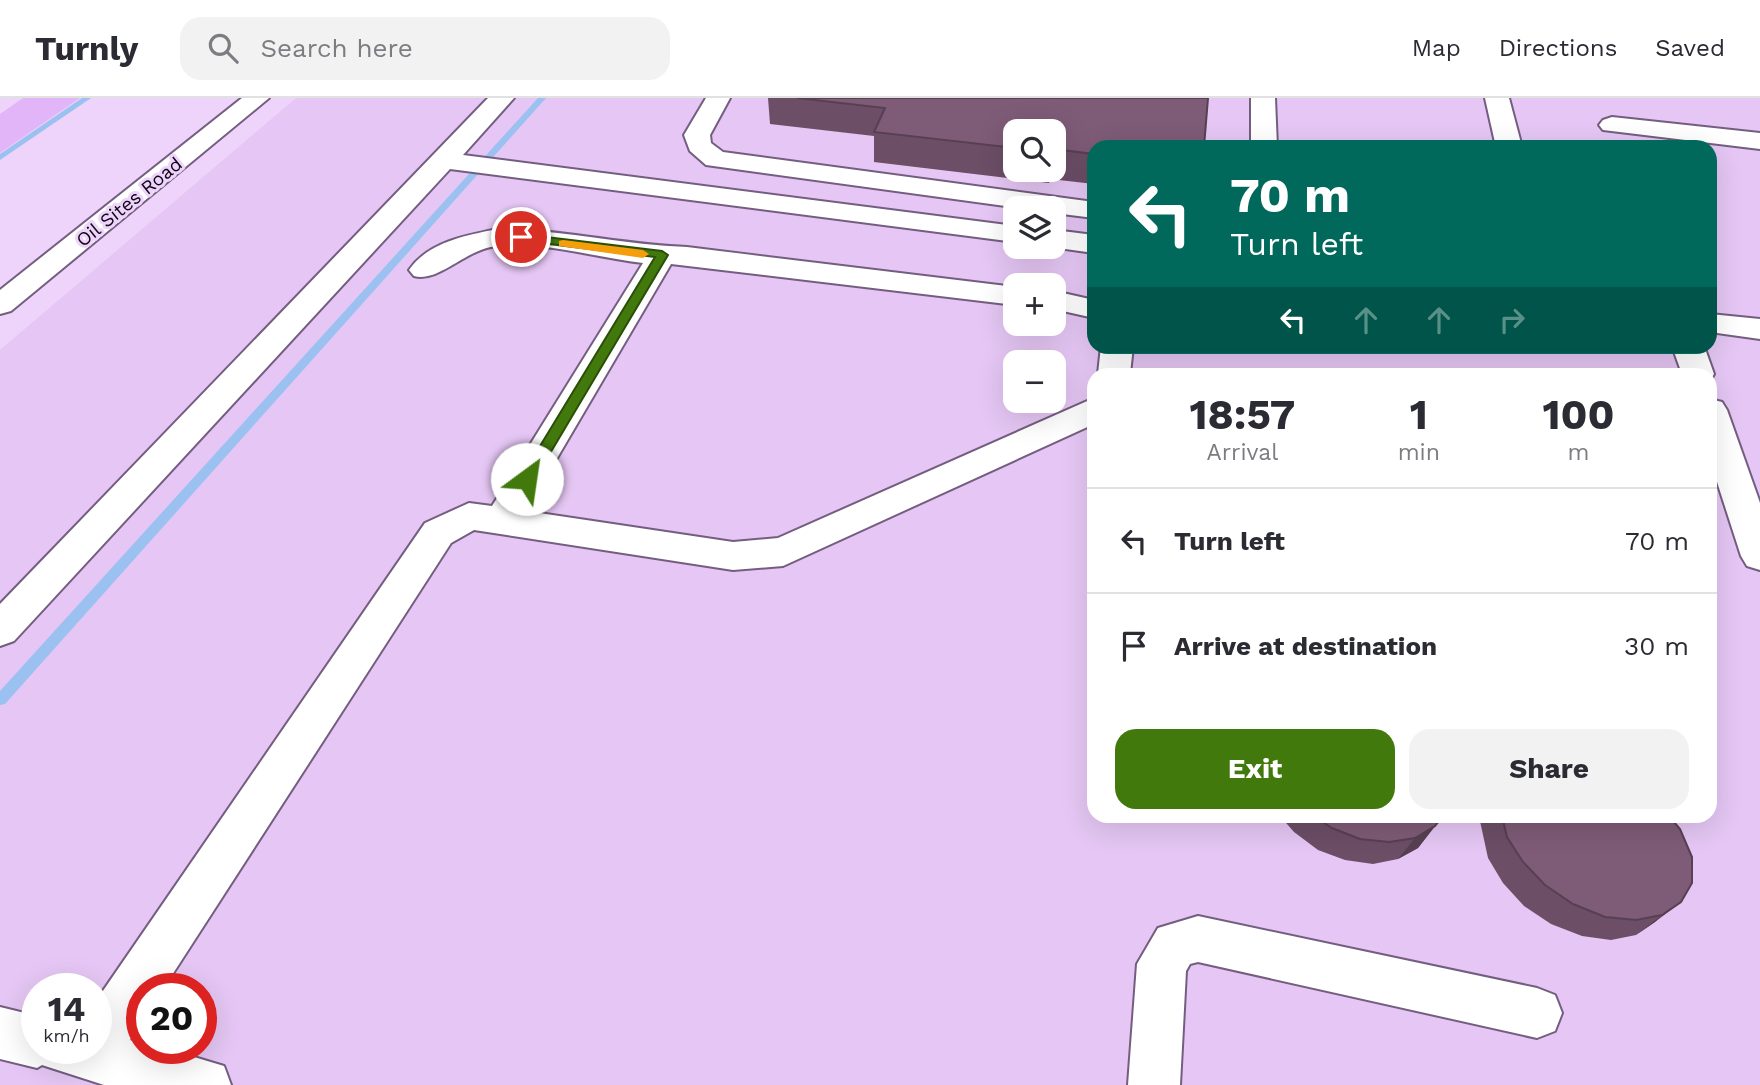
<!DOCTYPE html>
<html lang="en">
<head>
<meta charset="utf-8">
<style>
	body { margin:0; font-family:"Work Sans",sans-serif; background:#f2f2f3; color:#2b2b33; height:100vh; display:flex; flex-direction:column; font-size:26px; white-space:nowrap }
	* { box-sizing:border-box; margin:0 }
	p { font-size:23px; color:#7c7c81 }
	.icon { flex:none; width:38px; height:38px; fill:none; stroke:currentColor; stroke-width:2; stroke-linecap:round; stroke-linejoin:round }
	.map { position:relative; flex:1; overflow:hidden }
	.drawer { position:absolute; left:1087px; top:270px; width:630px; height:455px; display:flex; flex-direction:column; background:#fff; border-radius:21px; box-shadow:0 7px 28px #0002 }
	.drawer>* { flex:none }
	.top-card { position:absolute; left:1087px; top:42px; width:630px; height:214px; border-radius:21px; box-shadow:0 7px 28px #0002; background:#00695c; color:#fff; overflow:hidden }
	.fabs { position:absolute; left:1003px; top:21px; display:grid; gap:14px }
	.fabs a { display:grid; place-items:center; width:63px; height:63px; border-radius:14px; background:#fff; box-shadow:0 7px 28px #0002; font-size:35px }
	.speed { position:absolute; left:21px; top:875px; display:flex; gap:14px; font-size:35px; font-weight:700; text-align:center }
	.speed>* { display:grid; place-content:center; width:91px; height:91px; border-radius:50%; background:#fff; box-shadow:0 7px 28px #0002; line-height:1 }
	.speed small { font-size:18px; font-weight:400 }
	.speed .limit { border:10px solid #d22; background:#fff; color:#111 }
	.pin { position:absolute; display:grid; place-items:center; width:60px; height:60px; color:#fff; margin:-30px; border:4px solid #fff; border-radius:50%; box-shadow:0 2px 7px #0007 }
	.me { position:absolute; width:77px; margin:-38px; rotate:31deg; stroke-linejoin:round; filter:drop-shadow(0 0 5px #0008) }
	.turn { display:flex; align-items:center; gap:24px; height:147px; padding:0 28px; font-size:32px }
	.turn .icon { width:91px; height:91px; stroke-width:2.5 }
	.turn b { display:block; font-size:49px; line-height:60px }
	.lanes { display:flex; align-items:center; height:66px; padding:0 28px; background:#0003; justify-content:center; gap:35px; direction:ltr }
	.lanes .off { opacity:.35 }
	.eta { display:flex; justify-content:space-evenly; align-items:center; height:119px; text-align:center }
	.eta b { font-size:42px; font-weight:700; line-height:49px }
	.primary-button { display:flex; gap:14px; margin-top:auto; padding:14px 28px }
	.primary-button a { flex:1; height:80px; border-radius:21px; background:#42790d; color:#fff; font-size:28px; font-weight:700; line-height:80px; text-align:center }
	.primary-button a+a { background:#f2f2f3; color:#2b2b33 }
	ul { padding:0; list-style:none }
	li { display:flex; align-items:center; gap:21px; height:105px; padding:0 28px; border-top:2px solid #e1e1e2 }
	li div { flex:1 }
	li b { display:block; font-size:26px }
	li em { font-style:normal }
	header { display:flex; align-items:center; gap:42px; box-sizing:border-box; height:98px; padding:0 35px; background:#fff; border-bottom:2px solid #e1e1e2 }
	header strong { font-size:33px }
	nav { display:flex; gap:38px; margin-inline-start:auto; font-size:24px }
	.search { width:490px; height:63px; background:#f2f2f3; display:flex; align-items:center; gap:18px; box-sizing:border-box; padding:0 24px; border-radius:21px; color:#7c7c81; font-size:26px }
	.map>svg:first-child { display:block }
</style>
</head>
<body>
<header>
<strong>Turnly</strong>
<div class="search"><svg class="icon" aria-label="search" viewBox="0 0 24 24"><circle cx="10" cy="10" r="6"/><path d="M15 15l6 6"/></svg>Search here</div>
<nav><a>Map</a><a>Directions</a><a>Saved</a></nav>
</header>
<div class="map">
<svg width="1760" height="987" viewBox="0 0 1760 987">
	<rect width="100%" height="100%" fill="#eed4fb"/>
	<!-- built -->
	<path fill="#e5c6f4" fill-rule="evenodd" d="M296,0h1464v987h-1760v-735zM1015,33h39v39h-39zM1094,49h616v199h-616zM1015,110h39v39h-39zM1015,187h39v39h-39zM1015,264h39v39h-39zM1094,276h616v442h-616zM37,891h59v59h-59zM142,891h59v59h-59z"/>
	<!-- green -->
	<polygon fill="#e2b5f9" points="23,0 80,0 0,55 0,16"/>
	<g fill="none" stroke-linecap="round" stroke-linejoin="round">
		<!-- stream -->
		<g fill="#9bc1f0" fill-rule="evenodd">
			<polygon points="82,0 91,0 0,62 0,56"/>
			<polygon points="538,0 546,0 5,606 0,607 0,593"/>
		</g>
		<defs>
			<g id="minor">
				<polygon points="242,0 269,0 11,213 0,216 0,192"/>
				<polygon points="488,0 514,0 463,57 1015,128 1015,144 450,71 14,543 0,548 0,506"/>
				<polygon points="706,0 730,0 710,37 711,45 723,54 1094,104 1094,120 1054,115 1054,110 1020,110 706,67 690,53 684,37"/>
				<polygon points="1251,0 1275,0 1277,49 1251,49"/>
				<polygon points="1485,0 1509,0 1522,49 1496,49"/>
				<polygon points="1612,19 1760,35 1760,51 1603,32 1599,27 1603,22"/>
				<path d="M498,131c63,0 126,16 189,18l328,40v18l-344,-41 -145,247 207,31 45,-4 316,-140v26l-311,142 -50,4 -259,-40 -23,13 -288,446h-21v33l-12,18 12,3v5h22l60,18 7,19h-127l-62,-20 -5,3 -37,-9v-52l37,9v32h59v-47l329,-478 44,-20 23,3 151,-243c-45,-5 -101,-22 -146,-17 -32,3 -58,37 -83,30l-5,-6c19,-28 58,-35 89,-41z"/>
				<polygon points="1054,132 1094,137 1094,155 1051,149 1054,149"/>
				<polygon points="1054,193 1094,202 1094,220 1054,211"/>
				<polygon points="1710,216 1760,221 1760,241 1710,234"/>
				<polygon points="1101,248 1133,248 1130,276 1098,276"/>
				<polygon points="1672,248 1704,248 1714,276 1710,283 1710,276 1682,276"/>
				<polygon points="1710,301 1722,304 1727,312 1760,405 1760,472 1747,468 1741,458 1710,362"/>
				<polygon points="1198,818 1537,890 1555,897 1562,915 1555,933 1537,940 1198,864 1190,866 1186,873 1180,987 1128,987 1137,866 1158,830"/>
			</g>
		</defs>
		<!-- minor casing -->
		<use href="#minor" stroke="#745e80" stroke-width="4"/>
		<!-- minor -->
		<use href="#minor" fill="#fff" fill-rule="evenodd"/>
	</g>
	<!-- wall -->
	<g fill="#6c4e66" fill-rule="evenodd">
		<path d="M768,0h440l-114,49v37l-44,-5 -1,4 -175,-21v-26l-104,-12zM1015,33h39v39h-39z"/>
		<polygon points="1280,718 1443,718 1418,750 1398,761 1373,766 1345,762 1318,752 1294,734"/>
		<polygon points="1484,718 1669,718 1692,785 1655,824 1636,837 1611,842 1582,838 1551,826 1524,808 1503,785 1488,760 1480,723"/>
	</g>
	<!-- shaded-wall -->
	<g fill="#584053">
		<polygon points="1435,728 1418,750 1398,761 1415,740"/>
		<polygon points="1681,804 1655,824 1636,837 1662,817"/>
	</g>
	<!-- building -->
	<g fill="#7e5b77" stroke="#584053" stroke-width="2">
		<polygon points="797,0 1208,0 1204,49 1094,49 1094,56 1054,51 1054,33 1015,33 1015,50 874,34 885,10"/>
		<polygon points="1314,718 1443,718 1435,728 1415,740 1389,744 1360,741 1332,730"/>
		<polygon points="1502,718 1669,718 1680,731 1692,759 1692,785 1681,804 1662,817 1636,822 1605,819 1573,806 1545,787 1523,764 1507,739"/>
	</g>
	<!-- route -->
	<polygon fill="#42790d" stroke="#2b4f08" stroke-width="2" points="521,136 662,153 668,157 533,384 527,386 520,381 655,159 517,142 517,137"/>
	<!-- slow -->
	<polygon fill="#f59e0b" points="563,142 643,152 649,156 643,160 559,148 559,143"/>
	<g text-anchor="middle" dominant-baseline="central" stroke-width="6" stroke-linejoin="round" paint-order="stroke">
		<!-- far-street labels -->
		<g font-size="19" fill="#100714" stroke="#eed4fb">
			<text transform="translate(129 104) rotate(-39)">Oil Sites Road</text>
		</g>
	</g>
</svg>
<div class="fabs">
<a><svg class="icon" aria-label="search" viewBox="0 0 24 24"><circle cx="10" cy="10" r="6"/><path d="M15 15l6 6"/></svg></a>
<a><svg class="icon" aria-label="layers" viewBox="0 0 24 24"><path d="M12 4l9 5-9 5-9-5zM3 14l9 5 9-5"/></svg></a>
<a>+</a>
<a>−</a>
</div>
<div class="speed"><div>14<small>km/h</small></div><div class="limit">20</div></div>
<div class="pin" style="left:521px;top:139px;background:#d93025"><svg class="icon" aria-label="arrive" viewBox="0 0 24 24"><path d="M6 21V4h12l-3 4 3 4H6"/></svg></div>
<svg class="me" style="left:527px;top:381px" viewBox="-20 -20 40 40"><circle r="19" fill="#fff"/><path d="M0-13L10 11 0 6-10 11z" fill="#42790d"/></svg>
<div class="top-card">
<div class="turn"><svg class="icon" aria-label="left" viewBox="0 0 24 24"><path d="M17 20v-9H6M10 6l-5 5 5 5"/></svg><div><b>70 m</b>Turn left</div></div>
<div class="lanes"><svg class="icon" aria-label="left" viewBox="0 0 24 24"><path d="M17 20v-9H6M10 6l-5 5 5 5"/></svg><svg class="icon off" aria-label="ahead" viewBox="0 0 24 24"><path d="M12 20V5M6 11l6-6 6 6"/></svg><svg class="icon off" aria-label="ahead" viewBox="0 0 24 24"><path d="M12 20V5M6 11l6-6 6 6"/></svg><svg class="icon off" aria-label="right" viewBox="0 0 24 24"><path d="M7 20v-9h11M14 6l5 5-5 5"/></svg></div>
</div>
<section class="drawer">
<div class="eta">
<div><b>18:57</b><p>Arrival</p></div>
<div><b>1</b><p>min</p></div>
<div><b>100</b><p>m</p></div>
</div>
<ul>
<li><svg class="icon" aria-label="left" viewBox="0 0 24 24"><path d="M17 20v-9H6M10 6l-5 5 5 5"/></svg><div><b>Turn left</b></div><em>70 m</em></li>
<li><svg class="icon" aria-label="arrive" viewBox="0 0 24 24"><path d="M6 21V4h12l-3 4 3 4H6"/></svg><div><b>Arrive at destination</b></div><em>30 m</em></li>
</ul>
<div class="primary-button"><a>Exit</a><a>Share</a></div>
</section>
</div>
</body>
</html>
